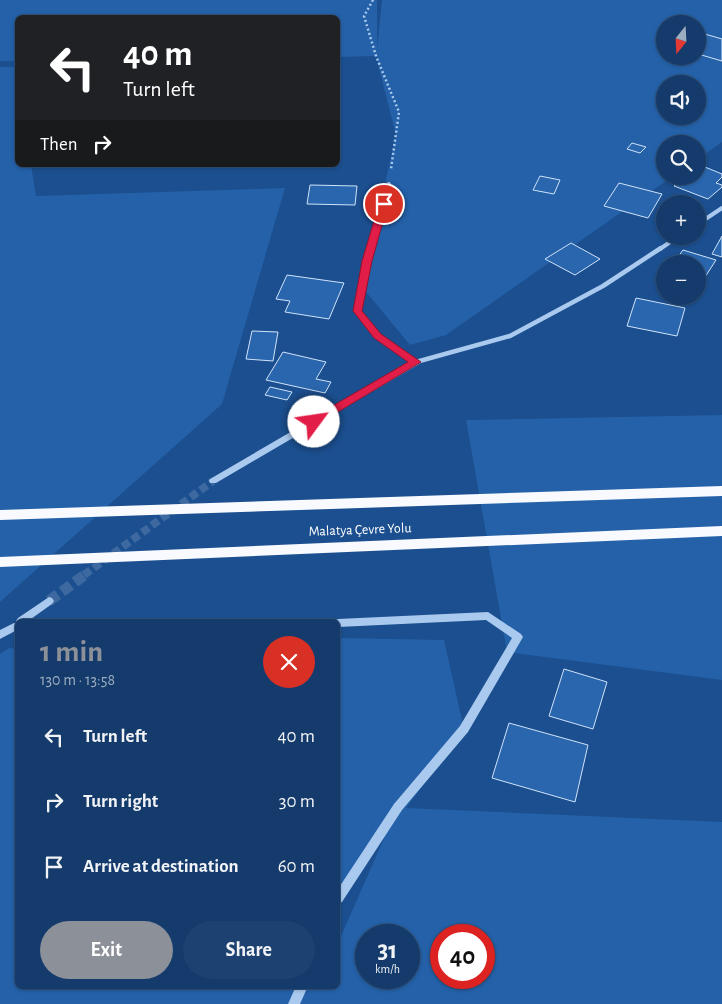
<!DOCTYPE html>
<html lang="en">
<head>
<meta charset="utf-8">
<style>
	body { margin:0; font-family:"Alegreya Sans",sans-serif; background:#1d4271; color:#f1f3f6; height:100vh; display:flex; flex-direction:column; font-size:19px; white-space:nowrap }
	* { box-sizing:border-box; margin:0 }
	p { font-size:16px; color:#9dadc1 }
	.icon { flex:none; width:28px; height:28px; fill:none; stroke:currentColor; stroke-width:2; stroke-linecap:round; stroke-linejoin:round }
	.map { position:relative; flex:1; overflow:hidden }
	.panel { position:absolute; left:15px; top:619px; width:325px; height:370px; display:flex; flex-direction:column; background:#143b6b; border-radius:8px; box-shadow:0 1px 4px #0004,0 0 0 1px #33557e }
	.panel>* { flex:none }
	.guide { position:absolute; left:15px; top:15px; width:325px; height:152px; border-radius:8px; box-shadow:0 1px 4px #0004,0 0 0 1px #33557e; background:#202124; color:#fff; overflow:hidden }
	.needle { width:32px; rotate:198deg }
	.buttons { position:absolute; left:656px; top:15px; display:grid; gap:10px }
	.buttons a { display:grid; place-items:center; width:50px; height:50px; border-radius:50%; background:#143b6b; box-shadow:0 1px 4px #0004,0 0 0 1px #33557e; font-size:25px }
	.speed { position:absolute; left:355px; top:924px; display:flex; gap:10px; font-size:25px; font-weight:700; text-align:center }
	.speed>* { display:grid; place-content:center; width:65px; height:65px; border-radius:50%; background:#143b6b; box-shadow:0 1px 4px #0004,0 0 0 1px #33557e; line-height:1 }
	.speed small { font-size:12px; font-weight:400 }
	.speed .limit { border:8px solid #d22; background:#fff; color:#111 }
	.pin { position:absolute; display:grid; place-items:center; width:42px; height:42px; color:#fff; margin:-21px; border:2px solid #fff; border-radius:50%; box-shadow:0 1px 5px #0007 }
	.me { position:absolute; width:55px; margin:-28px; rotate:59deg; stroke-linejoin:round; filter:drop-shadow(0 0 4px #0008) }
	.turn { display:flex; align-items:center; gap:18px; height:105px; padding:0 25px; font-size:22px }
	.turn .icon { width:65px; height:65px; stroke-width:2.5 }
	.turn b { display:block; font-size:35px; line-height:42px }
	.then { display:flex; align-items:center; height:48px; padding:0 25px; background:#0003; gap:10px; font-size:19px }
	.round { display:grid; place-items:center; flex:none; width:52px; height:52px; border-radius:26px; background:#1d4271 }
	.overview { display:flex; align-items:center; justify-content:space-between; height:85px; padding:0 25px }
	h1 { font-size:30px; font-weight:700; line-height:38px; color:#8c9099 }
	.button { display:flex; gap:10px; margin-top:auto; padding:10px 25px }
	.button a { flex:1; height:58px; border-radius:30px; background:#8c9099; color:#fff; font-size:20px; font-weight:700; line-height:58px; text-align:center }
	.button a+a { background:#1d4271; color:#f1f3f6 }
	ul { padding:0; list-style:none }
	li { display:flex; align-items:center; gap:15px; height:65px; padding:0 25px }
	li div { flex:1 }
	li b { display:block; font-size:19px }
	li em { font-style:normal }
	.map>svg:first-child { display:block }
</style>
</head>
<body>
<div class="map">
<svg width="722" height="1004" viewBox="0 0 722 1004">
	<rect width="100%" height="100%" fill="#1b4f8f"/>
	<!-- green -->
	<g fill="#2461a8" fill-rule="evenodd">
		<path d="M0,0h377v49l5,-49h340v142l-24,17v-15h-33v32h8l-227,159 -36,10 -48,-58 34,-152 -20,-79 -38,1v-39h-320l-1,43h-17zM665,24h33v32h-33zM665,84h33v32h-33z"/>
		<polygon points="0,67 17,67 18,165 31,165 36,196 285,188 222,404 0,602"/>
		<polygon points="722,415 722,680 507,652 466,420"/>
		<path d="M338,638l106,2 20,89 -58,79 316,14v182h-722v-350l9,-6 8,1 1,337h320v-43l47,-107 -47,62zM366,935h43v43h-43zM441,935h43v43h-43z"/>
	</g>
	<!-- building -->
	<g fill="#2a66ad" stroke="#cfe3fa">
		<polygon points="698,32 722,39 722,61 698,54"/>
		<polygon points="632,143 646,147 640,153 627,149"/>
		<polygon points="700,165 722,174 722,177 716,183 722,185 722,187 708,199 674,186 687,176 698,176 698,168"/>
		<polygon points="540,176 560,180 554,194 533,190"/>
		<polygon points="619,183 662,194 648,218 604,206"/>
		<polygon points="310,185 357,186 355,205 307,204"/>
		<polygon points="722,236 722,257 712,254"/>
		<polygon points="571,243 600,259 575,275 545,259"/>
		<polygon points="683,250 716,260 698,288 698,264 673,264"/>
		<polygon points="287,275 344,283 329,319 285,312 290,301 276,299"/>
		<polygon points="636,298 685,308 677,336 627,326"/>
		<polygon points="252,331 278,332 273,361 246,359"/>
		<polygon points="283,352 326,362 316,379 331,382 325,393 266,380"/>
		<polygon points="270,387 292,392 287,400 265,395"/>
		<polygon points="564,669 607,682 593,729 549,716"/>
		<polygon points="509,723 588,745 575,802 492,778"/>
	</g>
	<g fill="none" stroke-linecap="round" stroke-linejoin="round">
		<!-- tertiary-tunnel-far1 -->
		<polyline stroke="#3d69a0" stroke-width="8" stroke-dasharray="8 4" stroke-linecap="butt" points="84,575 213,481"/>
		<!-- tertiary-tunnel -->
		<polyline stroke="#3d69a0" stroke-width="11" stroke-dasharray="11 5" stroke-linecap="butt" points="49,601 86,574"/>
		<!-- path -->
		<polyline stroke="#a9c9ee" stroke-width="2.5" stroke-dasharray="2 2.5" stroke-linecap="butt" points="373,0 364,16 376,56 399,112 391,169"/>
		<!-- minor-far1 -->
		<g stroke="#a9c9ee" stroke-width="4">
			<polyline points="698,224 722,208"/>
			<polyline points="370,249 389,184"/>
			<polyline points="660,249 679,236"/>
		</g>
		<!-- minor -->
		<polyline stroke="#a9c9ee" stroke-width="4.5" points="371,248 357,311 378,336 416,362 510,336 603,286 661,248"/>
		<!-- tertiary -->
		<g fill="#a9c9ee" fill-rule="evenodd">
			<polygon points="416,359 419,360 420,362 419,364 216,483 210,483 209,481 210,479"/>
			<polygon points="49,597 52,598 54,601 52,604 28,621 18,621 18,623 16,621 18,618"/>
			<polygon points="488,612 521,634 523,637 468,732 402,810 342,902 338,903 338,889 394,804 460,726 512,638 486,620 338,627 338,621 334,621 338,619"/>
			<polygon points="14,623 17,624 17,630 0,639 0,630"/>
			<polygon points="296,986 308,986 300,1004 288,1004"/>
		</g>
		<!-- trunk -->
		<g fill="#f8faff" fill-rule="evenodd">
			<polygon points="722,486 722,496 0,520 0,510"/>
			<polygon points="722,526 722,536 0,567 0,557"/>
		</g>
	</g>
	<!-- route -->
	<polygon fill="#e11d48" stroke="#92132f" points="384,201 388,204 372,261 362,311 381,334 421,362 318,424 310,424 310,419 408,362 374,338 353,311 362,261 379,204"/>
	<g text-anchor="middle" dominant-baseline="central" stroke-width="5" stroke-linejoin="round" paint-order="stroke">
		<!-- street labels -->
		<g font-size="14" fill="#fff" stroke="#1b4f8f">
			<text transform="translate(360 530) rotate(-2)">Malatya Çevre Yolu</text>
		</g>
	</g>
</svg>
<div class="buttons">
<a><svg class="needle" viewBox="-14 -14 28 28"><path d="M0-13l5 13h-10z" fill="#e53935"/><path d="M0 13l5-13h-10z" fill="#9dadc1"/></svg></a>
<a><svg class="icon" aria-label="sound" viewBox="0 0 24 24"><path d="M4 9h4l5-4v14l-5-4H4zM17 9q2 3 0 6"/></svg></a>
<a><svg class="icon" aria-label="search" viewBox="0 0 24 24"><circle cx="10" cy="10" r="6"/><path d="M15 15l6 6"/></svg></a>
<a>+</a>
<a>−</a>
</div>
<div class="speed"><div>31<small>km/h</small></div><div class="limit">40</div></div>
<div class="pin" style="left:384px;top:204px;background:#d93025"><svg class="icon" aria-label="arrive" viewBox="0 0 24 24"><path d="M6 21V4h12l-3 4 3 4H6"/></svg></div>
<svg class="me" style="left:314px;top:422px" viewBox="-20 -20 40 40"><circle r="19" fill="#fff"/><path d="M0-13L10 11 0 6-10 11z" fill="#e11d48"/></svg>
<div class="guide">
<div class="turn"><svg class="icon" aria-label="left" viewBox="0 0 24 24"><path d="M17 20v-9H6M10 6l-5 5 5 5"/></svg><div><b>40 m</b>Turn left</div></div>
<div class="then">Then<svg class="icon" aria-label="right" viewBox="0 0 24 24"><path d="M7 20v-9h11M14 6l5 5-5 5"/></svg></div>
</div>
<section class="panel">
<div class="overview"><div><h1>1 min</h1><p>130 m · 13:58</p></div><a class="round" style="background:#d93025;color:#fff"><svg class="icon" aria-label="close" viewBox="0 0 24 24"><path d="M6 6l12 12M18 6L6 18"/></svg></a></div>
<ul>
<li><svg class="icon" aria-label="left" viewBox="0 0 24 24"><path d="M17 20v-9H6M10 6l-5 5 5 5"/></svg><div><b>Turn left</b></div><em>40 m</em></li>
<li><svg class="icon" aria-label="right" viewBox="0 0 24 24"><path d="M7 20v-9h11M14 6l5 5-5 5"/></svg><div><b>Turn right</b></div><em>30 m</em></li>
<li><svg class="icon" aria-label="arrive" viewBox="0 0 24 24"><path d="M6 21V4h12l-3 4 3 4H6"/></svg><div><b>Arrive at destination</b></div><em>60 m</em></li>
</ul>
<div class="button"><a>Exit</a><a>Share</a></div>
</section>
</div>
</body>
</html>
